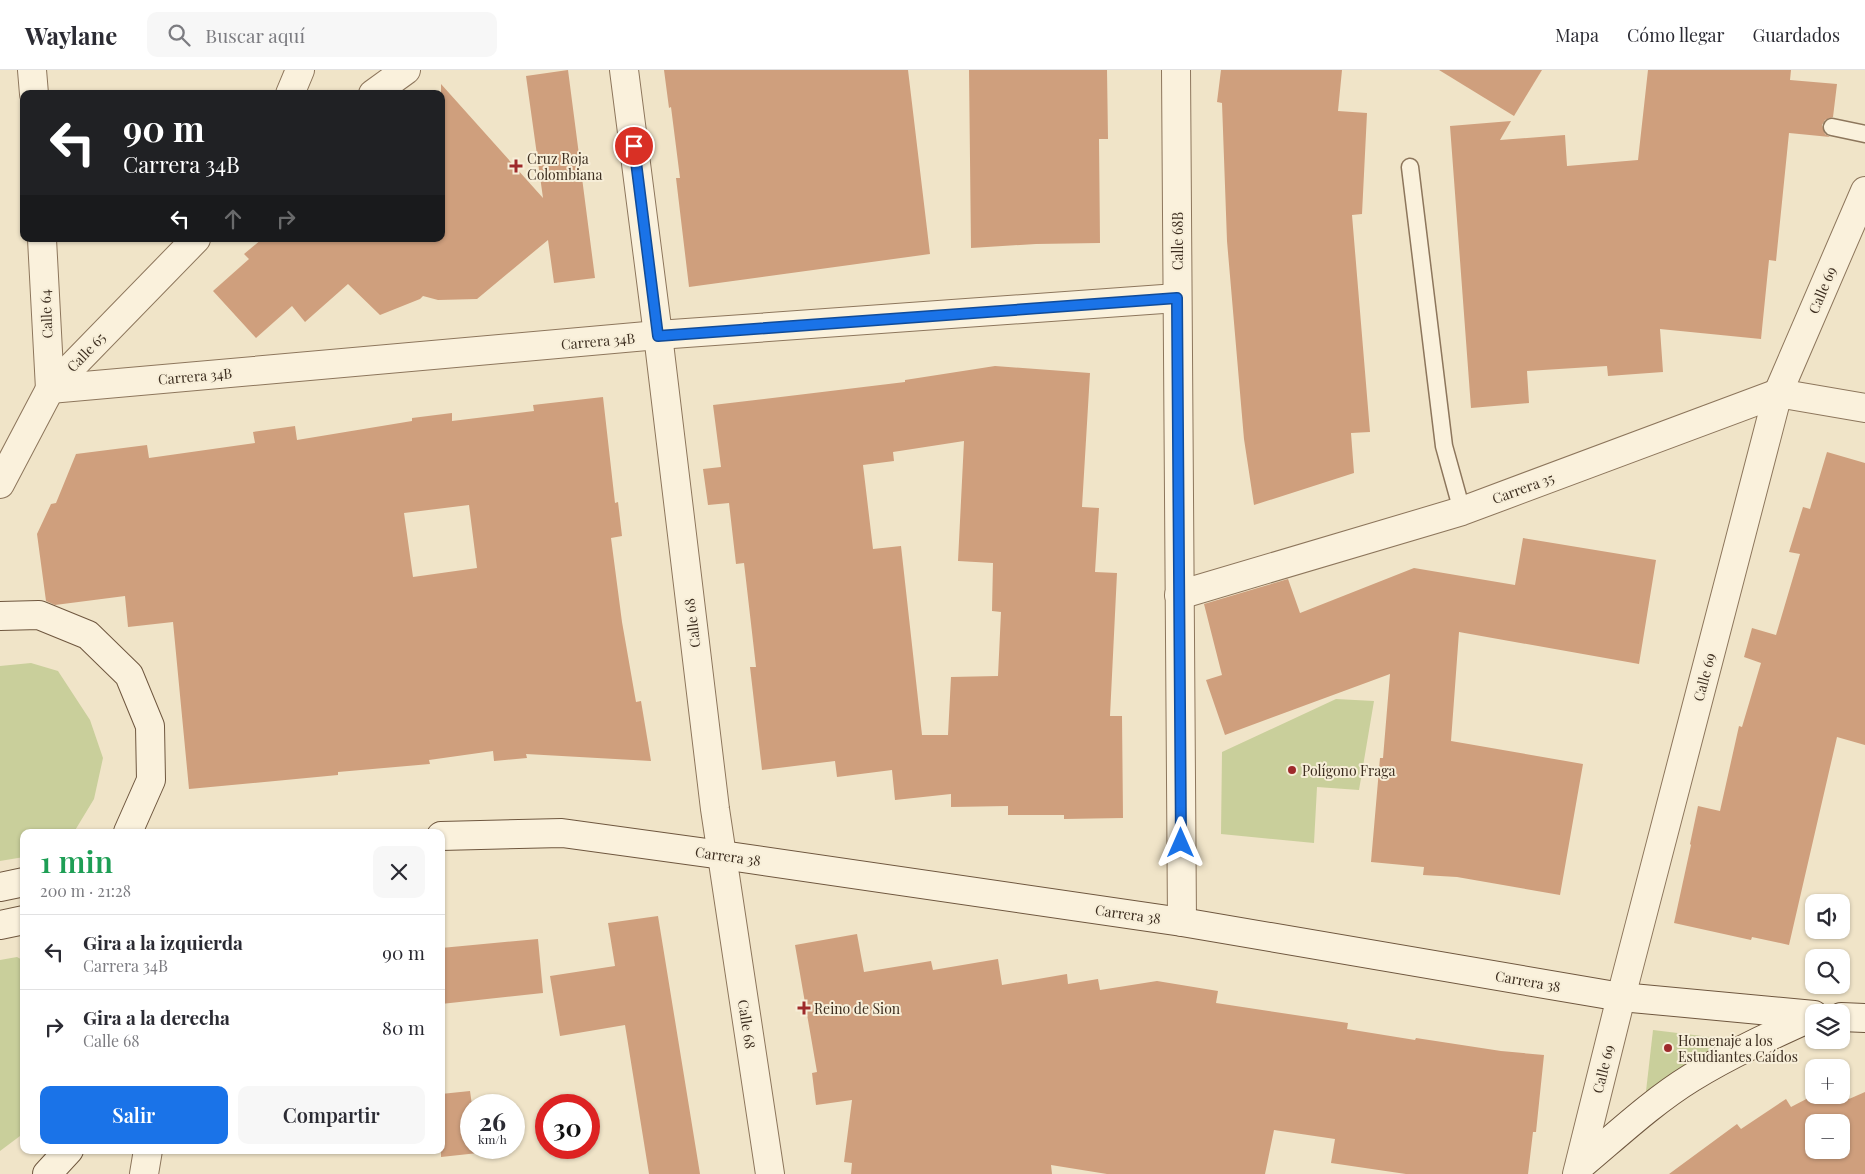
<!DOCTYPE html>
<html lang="es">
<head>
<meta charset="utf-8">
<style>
	body { margin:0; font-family:"Playfair Display",serif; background:#f7f7f7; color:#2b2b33; height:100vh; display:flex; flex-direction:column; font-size:19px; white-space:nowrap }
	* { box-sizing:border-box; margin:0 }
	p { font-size:16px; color:#7c7c81 }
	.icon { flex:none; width:28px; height:28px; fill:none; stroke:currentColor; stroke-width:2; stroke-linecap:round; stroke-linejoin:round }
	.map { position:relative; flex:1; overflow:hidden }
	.details { position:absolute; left:20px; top:759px; width:425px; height:325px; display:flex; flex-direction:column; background:#fff; border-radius:10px; box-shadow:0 1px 4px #0004 }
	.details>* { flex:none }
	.hud { position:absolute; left:20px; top:20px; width:425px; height:152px; border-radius:10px; box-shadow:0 1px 4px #0004; background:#202124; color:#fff; overflow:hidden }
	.buttons { position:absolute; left:1805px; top:824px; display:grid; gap:10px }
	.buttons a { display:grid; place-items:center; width:45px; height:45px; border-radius:10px; background:#fff; box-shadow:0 1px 4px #0004; font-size:25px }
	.speed { position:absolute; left:460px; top:1024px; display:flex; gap:10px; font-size:25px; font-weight:700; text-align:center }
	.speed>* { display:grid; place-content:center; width:65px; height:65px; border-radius:50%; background:#fff; box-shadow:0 1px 4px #0004; line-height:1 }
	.speed small { font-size:12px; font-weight:400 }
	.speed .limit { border:8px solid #d22; background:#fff; color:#111 }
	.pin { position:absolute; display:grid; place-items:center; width:42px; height:42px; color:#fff; margin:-21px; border:2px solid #fff; border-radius:50%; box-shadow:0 1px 5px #0007 }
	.me { position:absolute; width:55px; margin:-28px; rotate:0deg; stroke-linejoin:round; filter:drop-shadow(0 0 4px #0008) }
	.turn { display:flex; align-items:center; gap:18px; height:105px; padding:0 20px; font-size:22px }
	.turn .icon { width:65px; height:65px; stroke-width:2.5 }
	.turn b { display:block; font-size:35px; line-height:42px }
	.lanes { display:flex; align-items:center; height:48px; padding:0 20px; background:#0003; justify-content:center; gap:25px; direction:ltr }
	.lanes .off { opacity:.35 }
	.round { display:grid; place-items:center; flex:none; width:52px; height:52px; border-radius:10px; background:#f7f7f7 }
	.headline { display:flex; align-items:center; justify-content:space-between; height:85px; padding:0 20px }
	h1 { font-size:30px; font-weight:600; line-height:38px; color:#1e9e55 }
	.cta { display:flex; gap:10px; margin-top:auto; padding:10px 20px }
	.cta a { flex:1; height:58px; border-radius:10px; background:#1a73e8; color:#fff; font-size:20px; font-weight:600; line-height:58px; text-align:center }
	.cta a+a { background:#f7f7f7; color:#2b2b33 }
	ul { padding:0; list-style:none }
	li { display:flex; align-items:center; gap:15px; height:75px; padding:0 20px; border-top:1px solid #e1e1e2 }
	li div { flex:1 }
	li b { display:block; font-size:19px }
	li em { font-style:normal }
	header { display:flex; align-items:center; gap:30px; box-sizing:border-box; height:70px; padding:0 25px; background:#fff; border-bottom:1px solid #e1e1e2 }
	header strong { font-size:24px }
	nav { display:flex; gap:28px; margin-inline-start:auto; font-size:18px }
	.search { width:350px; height:45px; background:#f7f7f7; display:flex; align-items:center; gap:12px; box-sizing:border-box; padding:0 18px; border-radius:10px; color:#7c7c81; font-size:19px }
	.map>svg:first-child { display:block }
</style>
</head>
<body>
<header>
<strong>Waylane</strong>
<div class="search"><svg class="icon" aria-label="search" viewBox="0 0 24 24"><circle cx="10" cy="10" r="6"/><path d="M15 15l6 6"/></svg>Buscar aquí</div>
<nav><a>Mapa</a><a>Cómo llegar</a><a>Guardados</a></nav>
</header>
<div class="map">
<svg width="1865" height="1104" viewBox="0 0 1865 1104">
	<rect width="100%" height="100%" fill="#f0e4c8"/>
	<!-- green -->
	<g fill="#c9cf9b">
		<polygon points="31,593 58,601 90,650 103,688 94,729 74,762 24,762 24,787 0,791 0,596"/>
		<polygon points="1336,629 1374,631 1359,720 1317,717 1314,773 1221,764 1222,682"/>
		<polygon points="17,887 24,891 24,1063 0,1081 0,890"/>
		<polygon points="1653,960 1735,970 1645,1030"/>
	</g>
	<!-- building -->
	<g fill="#cf9f7d" fill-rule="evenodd">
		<polygon points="568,0 595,208 554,213 548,170 477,229 438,230 423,226 420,229 380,245 348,214 305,252 292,236 256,268 213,221 249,189 244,184 262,169 441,169 441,14 543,128 526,6"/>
		<polygon points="664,0 908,0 930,184 689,217 676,108 680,108 671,37 669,38"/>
		<polygon points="969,0 1107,0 1108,69 1099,69 1100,173 1036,174 971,178"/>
		<polygon points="1221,0 1342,0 1338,41 1367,43 1362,144 1352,145 1370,362 1351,363 1354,403 1254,435 1244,369 1227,171 1222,33 1217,32"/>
		<polygon points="1439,0 1542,0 1514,46"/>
		<polygon points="1648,0 1791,0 1790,10 1837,14 1833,47 1825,50 1822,55 1825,64 1830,67 1789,63 1776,191 1769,190 1761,269 1660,259 1663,302 1608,306 1607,296 1527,301 1529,333 1471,338 1450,56 1511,51 1500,70 1565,65 1567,96 1638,90"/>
		<path d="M995,296l95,7 -8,134 17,1 -4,64 22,1 -7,143h12l1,102 -59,1v-4h-56v-9l-57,1v-13l-56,6 -3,-30 -55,7 -2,-16 -73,9 -12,-103h6l-12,-104 -8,1 -7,-61 -21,2 -5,-36 18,-2 -8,-62 192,-23v-2zM964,371l-6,120 35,2 -1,48 9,1 -3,64 -47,1 -3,58h-26l-21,-189 -28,3 -10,-84 31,-4 -1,-9z"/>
		<path d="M603,327l12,106 3,-1 4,34 -11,2 11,84 14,80 5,-1 10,60 -125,-7 1,4 -33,3 -1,-10 -64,9 1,4 -92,8v3l-149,14 -16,-167 -45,5 -3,-31 -70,9 -9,-4 -9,-67 14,-30 5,-1 20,-49 71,-9 2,13 106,-15 -2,-11 42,-6 2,14 115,-19v-3l40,-5v8l82,-10 -1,-6zM469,435l8,63 -64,9 -9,-64z"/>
		<polygon points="1827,382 1865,393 1865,675 1837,667 1789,875 1752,867 1751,870 1674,853 1691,775 1690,774 1698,736 1720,741 1739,656 1742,657 1761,593 1744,587 1752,558 1776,565 1800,484 1789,482 1803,437 1810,439"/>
		<polygon points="1523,468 1656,490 1639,594 1459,562 1451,671 1583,694 1560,825 1457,807 1423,805 1424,797 1371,792 1380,688 1383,688 1390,604 1225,665 1206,610 1222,605 1204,534 1288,509 1300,543 1414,498 1515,515"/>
		<polygon points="658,846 700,1104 649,1104 625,955 560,966 550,906 615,896 608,853"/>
		<polygon points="857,864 864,902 931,891 933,900 998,889 1002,915 1067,904 1068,914 1098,909 1100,920 1157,911 1218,921 1216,933 1348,953 1347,959 1415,970 1416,968 1501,981 1544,985 1536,1062 1533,1062 1528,1104 1406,1104 1331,1093 1335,1069 1274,1060 1265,1104 1107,1104 1051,1095 1052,1104 851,1104 852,1093 844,1092 852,1030 816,1035 812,1003 817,1002 795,875"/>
		<polygon points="538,869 543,923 441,934 441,878"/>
		<polygon points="470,1021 472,1035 471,1078 477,1078 478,1083 441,1087 441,1024"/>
		<path d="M1865,1022v82h-196l68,-50 4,5 45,-30 5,8 23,-12h33l2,4zM1814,1052h27v28h-27z"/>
	</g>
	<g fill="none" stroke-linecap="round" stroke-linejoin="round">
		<defs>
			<g id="service">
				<polyline points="1832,57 1865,64"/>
				<polyline points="1410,97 1444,376 1462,441"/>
			</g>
			<g id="minor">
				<polyline points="32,0 34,24"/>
				<polyline points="1176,0 1182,852"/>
				<polyline points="290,24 300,0"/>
				<polyline points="373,24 406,0"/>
				<polyline points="42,169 50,319 658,265 1177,228"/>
				<polyline points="0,414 50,319 196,169"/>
				<polyline points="1179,525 1462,441 1778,323 1865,338"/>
				<polyline points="144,1104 148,1080"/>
				<polyline points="1577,1104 1621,927 1778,323 1865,121"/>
			</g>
			<polyline id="tertiary" points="624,0 658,265 715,739 770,1104"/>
			<g id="secondary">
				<polyline points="0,546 39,545 88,565 129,605 150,656 151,710 128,762"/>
				<polyline points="441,766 562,763 722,785 1182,852 1621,927 1814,945"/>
				<polyline points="0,817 24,812"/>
				<polyline points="0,855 24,850"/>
				<polyline points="1841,947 1865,948"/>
				<path d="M1580,1096c35,-29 72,-64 111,-88 39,-24 81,-43 123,-62"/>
				<polyline points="47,1104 69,1080"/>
			</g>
		</defs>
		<!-- service casing -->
		<use href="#service" stroke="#8d765c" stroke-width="19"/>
		<!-- minor casing -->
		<use href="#minor" stroke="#8d765c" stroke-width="30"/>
		<!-- tertiary casing -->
		<use href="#tertiary" stroke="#8d765c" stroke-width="30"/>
		<!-- secondary casing -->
		<use href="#secondary" stroke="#6f573f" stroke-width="30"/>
		<!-- service -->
		<use href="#service" stroke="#faf1dc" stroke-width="16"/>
		<!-- minor -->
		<use href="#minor" stroke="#faf1dc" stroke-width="28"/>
		<!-- tertiary -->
		<use href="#tertiary" stroke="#faf1dc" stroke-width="28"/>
		<!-- secondary -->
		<use href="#secondary" stroke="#faf1dc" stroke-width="28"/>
	</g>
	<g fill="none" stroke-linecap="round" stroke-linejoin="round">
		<defs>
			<polyline id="route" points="634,76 658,266 1177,228 1181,773"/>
		</defs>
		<!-- route casing -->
		<use href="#route" stroke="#114b97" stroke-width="12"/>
		<!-- route -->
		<use href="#route" stroke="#1a73e8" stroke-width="9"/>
	</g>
	<!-- markers -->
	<g fill="#9e2a2b" stroke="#f7eed8" stroke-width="2">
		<path d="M513.5 88.5h5v5h5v5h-5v5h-5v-5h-5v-5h5z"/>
		<circle cx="1292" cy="700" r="5"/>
		<path d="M801.5 930.5h5v5h5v5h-5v5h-5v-5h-5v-5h5z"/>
		<circle cx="1668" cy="978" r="5"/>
	</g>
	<g text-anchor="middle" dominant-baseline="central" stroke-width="4" stroke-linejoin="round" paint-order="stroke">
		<!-- poi labels -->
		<g font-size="14" fill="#3d2e20" stroke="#f7eed8" text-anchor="start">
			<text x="527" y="88">Cruz Roja<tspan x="527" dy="16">Colombiana</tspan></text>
			<text x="1302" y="700">Polígono Fraga</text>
			<text x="814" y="938">Reino de Sion</text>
			<text x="1678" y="970">Homenaje a los<tspan x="1678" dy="16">Estudiantes Caídos</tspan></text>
		</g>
		<!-- street labels -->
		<g font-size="14" fill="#3d2e20" stroke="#f7eed8">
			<text transform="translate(1177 171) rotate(-90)">Calle 68B</text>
			<text transform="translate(1822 220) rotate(-67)">Calle 69</text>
			<text transform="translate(46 244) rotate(-93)">Calle 64</text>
			<text transform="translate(598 271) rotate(-5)">Carrera 34B</text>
			<text transform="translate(86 282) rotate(-46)">Calle 65</text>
			<text transform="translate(195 306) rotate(-5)">Carrera 34B</text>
			<text transform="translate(1523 418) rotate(-20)">Carrera 35</text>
			<text transform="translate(692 553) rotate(-97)">Calle 68</text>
			<text transform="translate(1704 607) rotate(-75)">Calle 69</text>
			<text transform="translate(728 786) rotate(8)">Carrera 38</text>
			<text transform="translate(1128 844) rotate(8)">Carrera 38</text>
			<text transform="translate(1528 911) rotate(10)">Carrera 38</text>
			<text transform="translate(747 954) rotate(81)">Calle 68</text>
			<text transform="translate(1603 999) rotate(-76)">Calle 69</text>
		</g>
	</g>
</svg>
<div class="buttons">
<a><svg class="icon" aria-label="sound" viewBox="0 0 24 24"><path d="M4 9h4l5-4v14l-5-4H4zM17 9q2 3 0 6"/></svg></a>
<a><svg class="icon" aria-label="search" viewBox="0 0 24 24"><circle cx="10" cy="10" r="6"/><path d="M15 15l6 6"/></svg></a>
<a><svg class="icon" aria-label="layers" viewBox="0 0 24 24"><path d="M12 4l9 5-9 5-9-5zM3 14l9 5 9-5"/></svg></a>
<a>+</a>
<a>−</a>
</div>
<div class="speed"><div>26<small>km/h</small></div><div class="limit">30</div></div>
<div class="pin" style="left:634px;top:76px;background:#d93025"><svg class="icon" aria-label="arrive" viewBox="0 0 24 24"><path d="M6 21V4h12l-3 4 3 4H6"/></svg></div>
<svg class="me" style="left:1181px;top:773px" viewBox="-20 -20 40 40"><path d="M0-17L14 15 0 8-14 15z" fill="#1a73e8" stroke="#fff" stroke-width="4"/></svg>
<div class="hud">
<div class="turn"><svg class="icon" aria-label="left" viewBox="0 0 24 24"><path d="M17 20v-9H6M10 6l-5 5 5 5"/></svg><div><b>90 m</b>Carrera 34B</div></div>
<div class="lanes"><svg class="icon" aria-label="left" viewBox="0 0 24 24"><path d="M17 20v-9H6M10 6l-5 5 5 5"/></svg><svg class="icon off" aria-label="ahead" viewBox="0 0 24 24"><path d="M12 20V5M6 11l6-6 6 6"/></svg><svg class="icon off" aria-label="right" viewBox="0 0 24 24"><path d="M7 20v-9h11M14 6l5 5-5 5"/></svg></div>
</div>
<section class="details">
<div class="headline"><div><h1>1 min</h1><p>200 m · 21:28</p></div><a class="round"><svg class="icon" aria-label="close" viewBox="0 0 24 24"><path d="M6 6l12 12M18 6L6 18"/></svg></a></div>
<ul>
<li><svg class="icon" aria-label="left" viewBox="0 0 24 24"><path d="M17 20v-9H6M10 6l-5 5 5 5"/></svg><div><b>Gira a la izquierda</b><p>Carrera 34B</p></div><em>90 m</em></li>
<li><svg class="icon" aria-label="right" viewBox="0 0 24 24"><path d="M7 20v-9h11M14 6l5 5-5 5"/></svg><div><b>Gira a la derecha</b><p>Calle 68</p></div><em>80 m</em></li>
</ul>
<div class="cta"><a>Salir</a><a>Compartir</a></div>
</section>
</div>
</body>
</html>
